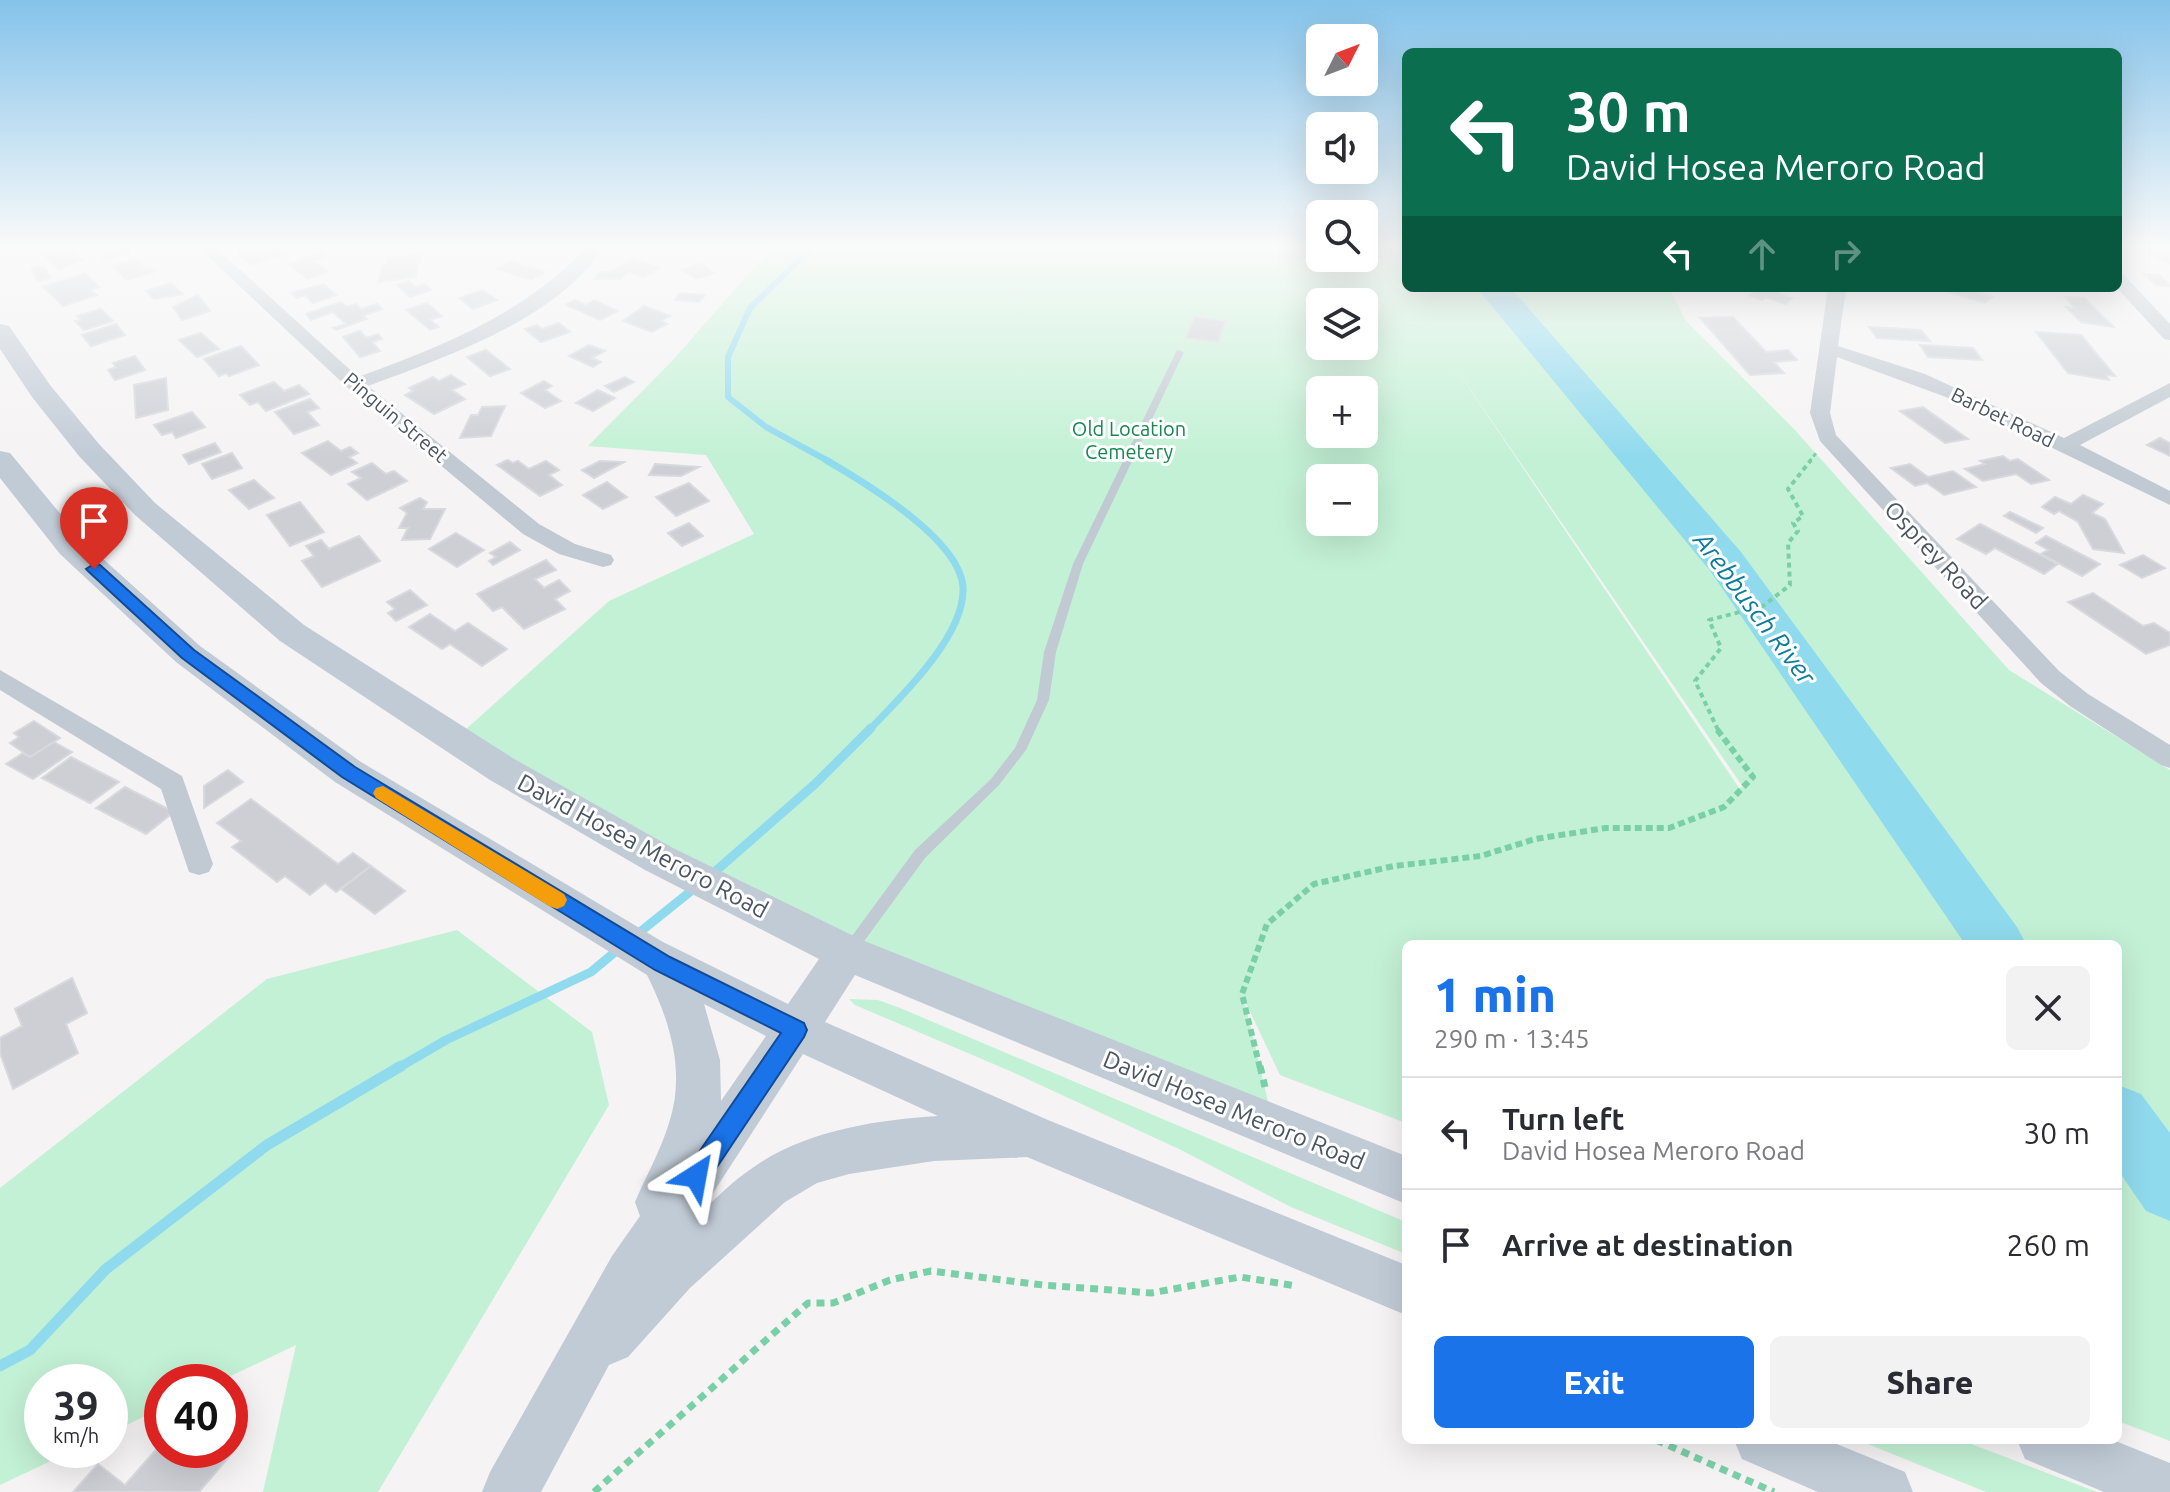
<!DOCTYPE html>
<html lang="en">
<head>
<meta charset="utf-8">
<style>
	body { margin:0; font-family:Ubuntu,sans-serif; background:#f2f2f3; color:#2b2b33; height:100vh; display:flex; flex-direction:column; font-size:30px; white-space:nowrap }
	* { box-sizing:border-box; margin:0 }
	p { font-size:26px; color:#7c7c81 }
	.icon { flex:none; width:44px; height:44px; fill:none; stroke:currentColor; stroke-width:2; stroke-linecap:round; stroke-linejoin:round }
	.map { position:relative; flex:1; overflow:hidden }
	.side { position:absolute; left:1402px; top:940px; width:720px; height:504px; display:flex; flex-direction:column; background:#fff; border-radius:12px; box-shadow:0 8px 32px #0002 }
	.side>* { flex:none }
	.banner { position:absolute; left:1402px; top:48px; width:720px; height:244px; border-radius:12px; box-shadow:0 8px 32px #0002; background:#0b6e4f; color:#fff; overflow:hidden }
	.needle { width:52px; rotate:48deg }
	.buttons { position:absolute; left:1306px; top:24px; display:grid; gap:16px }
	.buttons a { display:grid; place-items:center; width:72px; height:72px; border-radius:12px; background:#fff; box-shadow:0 8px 32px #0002; font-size:40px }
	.speed { position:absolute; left:24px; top:1364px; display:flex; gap:16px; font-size:40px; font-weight:700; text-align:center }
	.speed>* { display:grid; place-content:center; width:104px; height:104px; border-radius:50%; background:#fff; box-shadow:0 8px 32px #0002; line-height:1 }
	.speed small { font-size:20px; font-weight:400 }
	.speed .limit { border:12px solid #d22; background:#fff; color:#111 }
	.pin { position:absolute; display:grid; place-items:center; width:68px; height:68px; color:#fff; margin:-82px -34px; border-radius:50% 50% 50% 0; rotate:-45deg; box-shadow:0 0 8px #0007 }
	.pin .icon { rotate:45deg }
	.me { position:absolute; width:88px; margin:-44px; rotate:34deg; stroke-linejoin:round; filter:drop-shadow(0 0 6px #0008) }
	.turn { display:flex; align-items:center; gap:28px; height:168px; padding:0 32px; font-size:36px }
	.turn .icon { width:104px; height:104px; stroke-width:2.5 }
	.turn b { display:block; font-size:56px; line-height:68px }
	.lanes { display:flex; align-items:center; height:76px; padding:0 32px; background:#0003; justify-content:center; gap:40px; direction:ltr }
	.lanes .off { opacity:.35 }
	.round { display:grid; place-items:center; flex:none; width:84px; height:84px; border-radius:12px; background:#f2f2f3 }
	.overview { display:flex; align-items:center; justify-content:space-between; height:136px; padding:0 32px }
	h1 { font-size:48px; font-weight:800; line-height:60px; color:#1a73e8 }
	.action { display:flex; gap:16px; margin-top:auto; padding:16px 32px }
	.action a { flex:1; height:92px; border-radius:12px; background:#1a73e8; color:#fff; font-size:32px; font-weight:800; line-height:92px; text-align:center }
	.action a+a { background:#f2f2f3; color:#2b2b33 }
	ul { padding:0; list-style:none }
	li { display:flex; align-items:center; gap:24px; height:112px; padding:0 32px; border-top:2px solid #e1e1e2 }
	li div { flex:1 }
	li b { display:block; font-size:30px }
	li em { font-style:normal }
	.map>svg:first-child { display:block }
</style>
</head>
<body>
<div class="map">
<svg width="2170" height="1492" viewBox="0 0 2170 1492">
	<rect width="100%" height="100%" fill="#f5f3f3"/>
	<!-- green -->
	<g fill="#c3f1d5" fill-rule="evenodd">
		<path d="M771,248h549v10h44v-10h42v40h263l17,33 108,108 215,241 161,100v671l-52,-20v-477h-712v179l-126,-48 -36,-76 30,128 -427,-174 -392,-214 154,-138 145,-67 -48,-79 -118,-9 85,-86zM1320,302h44v44h-44zM1450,360l293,427h-1l-3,1zM1320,390h44v44h-44zM1320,478h44v44h-44z"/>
		<polygon points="457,930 592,1032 609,1105 378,1492 263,1492 296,1345 218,1382 162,1382 162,1408 110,1433 110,1382 42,1382 42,1450 74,1450 0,1485 0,1188 267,979"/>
		<polygon points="849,999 878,1000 900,1008 1406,1222 1406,1254 1291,1207 1179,1149 1010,1071 855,1005"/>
		<polygon points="1858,1440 1961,1440 2097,1492 1986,1492"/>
	</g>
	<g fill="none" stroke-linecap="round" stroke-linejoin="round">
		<!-- stream-far3 -->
		<polyline stroke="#90daee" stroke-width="6" points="811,248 750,308 728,357 728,397 766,427 830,462"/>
		<!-- stream-far2 -->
		<path stroke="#90daee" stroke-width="7" d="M826,460c38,22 135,80 137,128 2,48 -63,110 -94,142"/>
		<!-- stream-far1 -->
		<g stroke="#90daee" stroke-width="9">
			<polyline points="710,876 815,784 871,728"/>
			<polyline points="635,936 696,887"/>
			<polyline points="398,1068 446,1040 591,972 621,947"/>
		</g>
		<!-- stream -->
		<polyline stroke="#90daee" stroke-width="11" points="0,1366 30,1350 106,1269 267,1145 401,1066"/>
		<!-- river -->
		<g fill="#90daee" fill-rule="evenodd">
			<polygon points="1477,288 1511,288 1741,552 2017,927 2026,944 1965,944 1711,572"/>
			<polygon points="2118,1085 2141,1094 2170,1133 2170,1221 2146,1211 2118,1170"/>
		</g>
	</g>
	<!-- building -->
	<g fill="#cdcfd5" stroke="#d7d9de" stroke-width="2">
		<polygon points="128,248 132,252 102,260 105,249"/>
		<polygon points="235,248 275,248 242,258"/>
		<polygon points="275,248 284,248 290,253 250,265 242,258"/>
		<polygon points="2137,248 2170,251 2170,264"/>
		<polygon points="52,249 56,252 68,249 83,260 59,269 40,253"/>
		<polygon points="321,253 326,257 314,261 328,272 307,279 289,264"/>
		<polygon points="420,254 416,277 378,282 382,265 387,265 388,258"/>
		<polygon points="632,258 660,268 644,277 628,272 621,279 595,279 599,272 610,272"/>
		<polygon points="136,259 146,269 152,267 156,271 127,280 113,266"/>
		<polygon points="511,261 545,272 531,280 497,269"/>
		<polygon points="700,263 714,273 696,279 682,270"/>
		<polygon points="44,266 50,278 38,281 31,269"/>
		<polygon points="85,273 99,287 91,290 97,295 63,306 43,287"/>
		<polygon points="2144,274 2160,275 2170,286 2156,285"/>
		<polygon points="409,281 416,287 425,284 431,290 410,297 397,285"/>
		<polygon points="171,283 183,294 154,299 146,291"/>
		<polygon points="324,284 336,295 313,303 305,295 297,298 291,293"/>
		<polygon points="1752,288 1772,288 1769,290 1792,298 1785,304 1765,297 1762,300 1749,295 1756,290"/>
		<polygon points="1937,288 1965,288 1992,297 1985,303"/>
		<polygon points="483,290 497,300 473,309 459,298"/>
		<polygon points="680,293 705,295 699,302 675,300"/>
		<polygon points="198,295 210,311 182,320 173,307"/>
		<polygon points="2065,297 2084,298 2114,327 2081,322 2066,307 2075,308"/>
		<polygon points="575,300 585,305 594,300 618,311 600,320 566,305"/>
		<polygon points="341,302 347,307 356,304 361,309 377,304 382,309 363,316 367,319 336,330 333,328 346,324 333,312 311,320 306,314"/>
		<polygon points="427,303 442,316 430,320 439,327 430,330 406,310"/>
		<polygon points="644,306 670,316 661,321 667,324 652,332 623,321"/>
		<polygon points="101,309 113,321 84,330 75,321 81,320 77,316"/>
		<polygon points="1194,317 1226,321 1218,342 1186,338"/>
		<polygon points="1733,317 1766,352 1788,350 1797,360 1774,362 1784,373 1750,375 1700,318"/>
		<polygon points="559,323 570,332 541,342 525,329 537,325 542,329"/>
		<polygon points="116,324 125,335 91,346 82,335"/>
		<polygon points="1869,327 1921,330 1930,341 1877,338"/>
		<polygon points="360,331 366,338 378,334 382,339 372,342 380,351 360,357 343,337"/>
		<polygon points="2036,332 2081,335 2115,376 2106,375 2109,380 2068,373"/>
		<polygon points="201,333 219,349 197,357 179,340"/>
		<polygon points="589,345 605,351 592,358 601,362 593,367 569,356"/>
		<polygon points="1920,345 1973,348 1982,360 1928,357"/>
		<polygon points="241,346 259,365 229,376 226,373 219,376 204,359"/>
		<polygon points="486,350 510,369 490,376 467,357"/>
		<polygon points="135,356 145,370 115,380 108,370 116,367 113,363"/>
		<polygon points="451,375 465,384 452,390 465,399 434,414 405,395 413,391 409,388 433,377 439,381"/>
		<polygon points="625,377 634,382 614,392 605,386"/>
		<polygon points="166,378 168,410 136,418 134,385"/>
		<polygon points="544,381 552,386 545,390 561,401 545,408 521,393"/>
		<polygon points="274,382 284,391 299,385 309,394 266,411 258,402 250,405 240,395"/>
		<polygon points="598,390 615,398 593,411 576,403"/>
		<polygon points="310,399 319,408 307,412 319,425 294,434 275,412"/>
		<polygon points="505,406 491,436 460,438 471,415 478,415 482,407"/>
		<polygon points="1923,407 1968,439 1945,443 1900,411"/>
		<polygon points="192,412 205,427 176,438 172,432 162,435 154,425"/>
		<polygon points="2160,438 2170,443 2170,456 2147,445"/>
		<polygon points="328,441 341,451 350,447 358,453 349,457 357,463 331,475 302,453"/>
		<polygon points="215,443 221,452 189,464 183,455"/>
		<polygon points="232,453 242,468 212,479 202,464"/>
		<polygon points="2003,456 2010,461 2018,459 2049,480 2031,484 2016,474 1983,481 1965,469 1985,464 1980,461"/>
		<polygon points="508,460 513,463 518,461 529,469 546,461 559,470 549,475 562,485 540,496 497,465"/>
		<polygon points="600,461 624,462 594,478 582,470"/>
		<polygon points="372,463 386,474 394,471 407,481 367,500 348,484 361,478 352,472"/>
		<polygon points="655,464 699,467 681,476 649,475"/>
		<polygon points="1910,464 1928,477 1953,471 1976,487 1944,495 1927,483 1915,486 1891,468"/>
		<polygon points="254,480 274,498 249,509 229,490"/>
		<polygon points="607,482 627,497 603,509 583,495"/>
		<polygon points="689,483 709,501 676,516 656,497"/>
		<polygon points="2083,495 2103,504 2092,513 2105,519 2124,553 2093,549 2078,522 2059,511 2054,514 2042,507 2055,497 2071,504"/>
		<polygon points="420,498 427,502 423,509 445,509 430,539 402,540 408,528 399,528 407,513 400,508"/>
		<polygon points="300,502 324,532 290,546 267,515"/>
		<polygon points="2010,512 2043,528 2036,533 2004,516"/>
		<polygon points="689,523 703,536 682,546 668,533"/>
		<polygon points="1980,524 2058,564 2044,574 1995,548 1986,554 1957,539"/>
		<polygon points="456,533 484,550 457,567 429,549"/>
		<polygon points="359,536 380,561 322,587 302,561 314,556 306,546 321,540 329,549"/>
		<polygon points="2046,536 2100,564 2082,576 2041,554 2048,550 2036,543"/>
		<polygon points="510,542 520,550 493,565 489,561 496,557 490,553"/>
		<polygon points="2143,555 2165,568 2142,578 2120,565"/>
		<polygon points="546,560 556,570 535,579 544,588 559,580 570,591 555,599 565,609 524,629 502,607 493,611 477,594"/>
		<polygon points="410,590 427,605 396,621 388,613 395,609 387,602"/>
		<polygon points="2093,593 2143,626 2154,623 2170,633 2170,645 2146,654 2068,602"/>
		<polygon points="430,614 455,631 468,623 507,649 482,666 450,644 442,649 409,627"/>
		<polygon points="34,721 60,738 30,757 10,743 19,737 14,733"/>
		<polygon points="54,742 72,752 33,779 6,764 23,753 30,757"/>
		<polygon points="71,757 119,782 90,803 42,778"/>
		<polygon points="228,770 243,782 204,808 204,786"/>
		<polygon points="125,787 174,812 146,834 96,808"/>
		<polygon points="251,799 338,864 353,853 371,866 336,892 325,883 310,895 285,876 277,882 232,847 241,841 217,823"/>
		<polygon points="371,866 405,891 375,914 341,889"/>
		<polygon points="72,978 87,1013 66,1024 78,1053 13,1089 0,1053 0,1038 22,1026 15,1009"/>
		<polygon points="162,1443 162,1450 233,1452 199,1492 73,1492 98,1464 125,1485"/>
	</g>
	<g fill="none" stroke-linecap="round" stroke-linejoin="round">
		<!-- path-far3 -->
		<polyline stroke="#7ad0a6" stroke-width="3" stroke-dasharray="4 3" stroke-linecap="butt" points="1809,462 1817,452"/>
		<!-- path-far2 -->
		<polyline stroke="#7ad0a6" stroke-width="4" stroke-dasharray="5 4" stroke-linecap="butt" points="1718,730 1695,681 1721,648 1709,620 1763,606 1790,585 1788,543 1798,531 1793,523 1803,516 1788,489 1811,460"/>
		<!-- path-far1 -->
		<polyline stroke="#7ad0a6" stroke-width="6" stroke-dasharray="7 4" stroke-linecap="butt" points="1260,1068 1242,994 1267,924 1314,884 1394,866 1481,856 1535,839 1606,828 1669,828 1724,807 1753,777 1716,728"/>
		<!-- path -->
		<g stroke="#7ad0a6" stroke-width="7" stroke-dasharray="8 6" stroke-linecap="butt">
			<polyline points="1260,1066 1265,1087"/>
			<polyline points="1656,1440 1774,1492"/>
			<polyline points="594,1492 808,1303 833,1303 890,1280 931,1271 1043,1285 1151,1293 1240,1277 1297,1286"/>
		</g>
		<!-- lane -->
		<polygon fill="#c1cad2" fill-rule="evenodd" points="1177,350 1184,352 1083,564 1056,652 1049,700 1026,750 999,785 925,858 854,955 849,957 844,955 842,951 844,947 915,850 991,779 1015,748 1037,700 1044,652 1073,564"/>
		<!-- street -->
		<g fill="#c1cad2" fill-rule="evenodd">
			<path d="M199,248h17l142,129c84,-31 166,-63 228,-129h17c-47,72 -157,109 -235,138l171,138 36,20 36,11 3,5 -3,5 -8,2 -44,-13 -36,-20 -175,-146z"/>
			<polygon points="2118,274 2124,275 2170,324 2170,340 2164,339 2117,288"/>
			<polygon points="1828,288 1846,288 1838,346 1925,374 2064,438 2170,383 2170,397 2080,445 2170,491 2170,505 1954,400 1837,357 1830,413 1836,435 2059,671 2088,694 2170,745 2170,768 2161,765 2070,706 2041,683 1820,441 1810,413"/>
			<polygon points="0,670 182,776 213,864 209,872 199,875 189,872 161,789 0,690"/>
		</g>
		<!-- secondary -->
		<g fill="#c1cbd6" fill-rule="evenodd">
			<path d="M0,324l9,2 41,59 49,59 56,59 149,122 212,135 157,88 189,92 544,216v48l-551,-229 -30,47 223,98 358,145v50l-379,-158 -93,4 -85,13 -32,9 -32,19 -95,86 -62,69 -19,8 -68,127h-59l8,-20 122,-216 28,-40 -5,-14c11,-26 26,-52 34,-79 17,-51 1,-102 -22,-148l-312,-193 -159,-120 -116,-108 -60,-76v-27l10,2 72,87 118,106 161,116 302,180 125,62 31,-45 -174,-89 -155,-90 -210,-139 -145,-126 -56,-59 -47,-59 -32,-48zM704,1004l62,32 -45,65 -1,-41zM803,1054l135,62c-63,4 -135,15 -187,53 -18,12 -35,29 -51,44z"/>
			<polygon points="1734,1440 1827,1440 1905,1472 1913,1492 1818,1492 1742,1459"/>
			<polygon points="2017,1440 2113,1440 2170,1463 2170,1492 2104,1492 2025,1459"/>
		</g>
	</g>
	<!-- sky -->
	<linearGradient id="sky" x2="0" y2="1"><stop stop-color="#85c3ea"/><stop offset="0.54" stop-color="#fafafa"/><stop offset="1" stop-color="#fafafa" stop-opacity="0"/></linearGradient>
	<rect width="2170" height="457" fill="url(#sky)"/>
	<!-- route -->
	<polygon fill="#1a73e8" stroke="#114b97" stroke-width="2" points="94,564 100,565 194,650 355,767 670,957 804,1023 807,1030 804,1037 705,1185 696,1188 688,1185 684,1176 688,1168 781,1033 655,970 342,777 182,658 89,572 86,569"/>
	<!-- slow -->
	<polygon fill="#f59e0b" points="383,786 564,894 567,900 564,906 557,909 549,906 376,798 373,793 376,788"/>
	<g text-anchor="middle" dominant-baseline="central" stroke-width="6" stroke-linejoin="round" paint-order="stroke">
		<!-- far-street labels -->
		<g font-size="20" fill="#4a5661" stroke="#fff">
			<text transform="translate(396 417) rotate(40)">Pinguin Street</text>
			<text transform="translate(2003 417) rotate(26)">Barbet Road</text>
		</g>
		<!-- far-park labels -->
		<g font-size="20" fill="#17864f" stroke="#fff">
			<text x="1129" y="428">Old Location<tspan x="1129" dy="23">Cemetery</tspan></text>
		</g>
		<!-- street labels -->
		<g font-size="24" fill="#4a5661" stroke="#fff">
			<text transform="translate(1936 555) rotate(47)">Osprey Road</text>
			<text transform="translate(643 846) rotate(28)">David Hosea Meroro Road</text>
			<text transform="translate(1234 1110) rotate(22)">David Hosea Meroro Road</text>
		</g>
		<!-- water labels -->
		<g font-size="26" font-style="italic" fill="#0c7c9b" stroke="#fff">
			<text transform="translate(1755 608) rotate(53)">Arebbusch River</text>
		</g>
	</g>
</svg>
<div class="buttons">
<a><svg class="needle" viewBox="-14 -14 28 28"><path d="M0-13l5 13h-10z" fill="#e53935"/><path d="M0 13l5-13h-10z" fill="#7c7c81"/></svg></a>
<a><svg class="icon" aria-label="sound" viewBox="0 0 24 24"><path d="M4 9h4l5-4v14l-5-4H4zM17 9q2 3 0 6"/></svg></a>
<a><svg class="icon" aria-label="search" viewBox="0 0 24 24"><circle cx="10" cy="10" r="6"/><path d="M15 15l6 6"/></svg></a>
<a><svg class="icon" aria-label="layers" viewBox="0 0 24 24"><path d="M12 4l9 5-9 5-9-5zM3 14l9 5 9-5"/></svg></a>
<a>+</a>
<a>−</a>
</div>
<div class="speed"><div>39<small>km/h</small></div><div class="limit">40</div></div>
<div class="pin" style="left:94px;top:569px;background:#d93025"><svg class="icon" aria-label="arrive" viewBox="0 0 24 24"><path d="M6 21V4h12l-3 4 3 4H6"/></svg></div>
<svg class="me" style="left:696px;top:1176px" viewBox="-20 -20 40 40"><path d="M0-17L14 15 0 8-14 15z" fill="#1a73e8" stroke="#fff" stroke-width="4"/></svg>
<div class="banner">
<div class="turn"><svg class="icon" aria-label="left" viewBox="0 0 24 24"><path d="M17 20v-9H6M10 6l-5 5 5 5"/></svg><div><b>30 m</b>David Hosea Meroro Road</div></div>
<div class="lanes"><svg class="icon" aria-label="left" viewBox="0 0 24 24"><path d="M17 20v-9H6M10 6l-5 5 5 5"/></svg><svg class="icon off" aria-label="ahead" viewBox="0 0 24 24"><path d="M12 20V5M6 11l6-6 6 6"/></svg><svg class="icon off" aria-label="right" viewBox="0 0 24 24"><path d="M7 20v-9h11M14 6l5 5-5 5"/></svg></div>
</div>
<section class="side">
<div class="overview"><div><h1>1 min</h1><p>290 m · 13:45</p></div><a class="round"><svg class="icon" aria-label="close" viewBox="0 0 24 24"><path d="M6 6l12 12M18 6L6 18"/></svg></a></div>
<ul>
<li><svg class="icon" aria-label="left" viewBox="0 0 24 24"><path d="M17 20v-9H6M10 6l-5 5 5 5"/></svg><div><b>Turn left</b><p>David Hosea Meroro Road</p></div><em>30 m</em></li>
<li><svg class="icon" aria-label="arrive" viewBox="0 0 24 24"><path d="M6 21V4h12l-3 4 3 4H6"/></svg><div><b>Arrive at destination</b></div><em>260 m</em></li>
</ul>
<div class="action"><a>Exit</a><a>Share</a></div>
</section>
</div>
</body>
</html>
